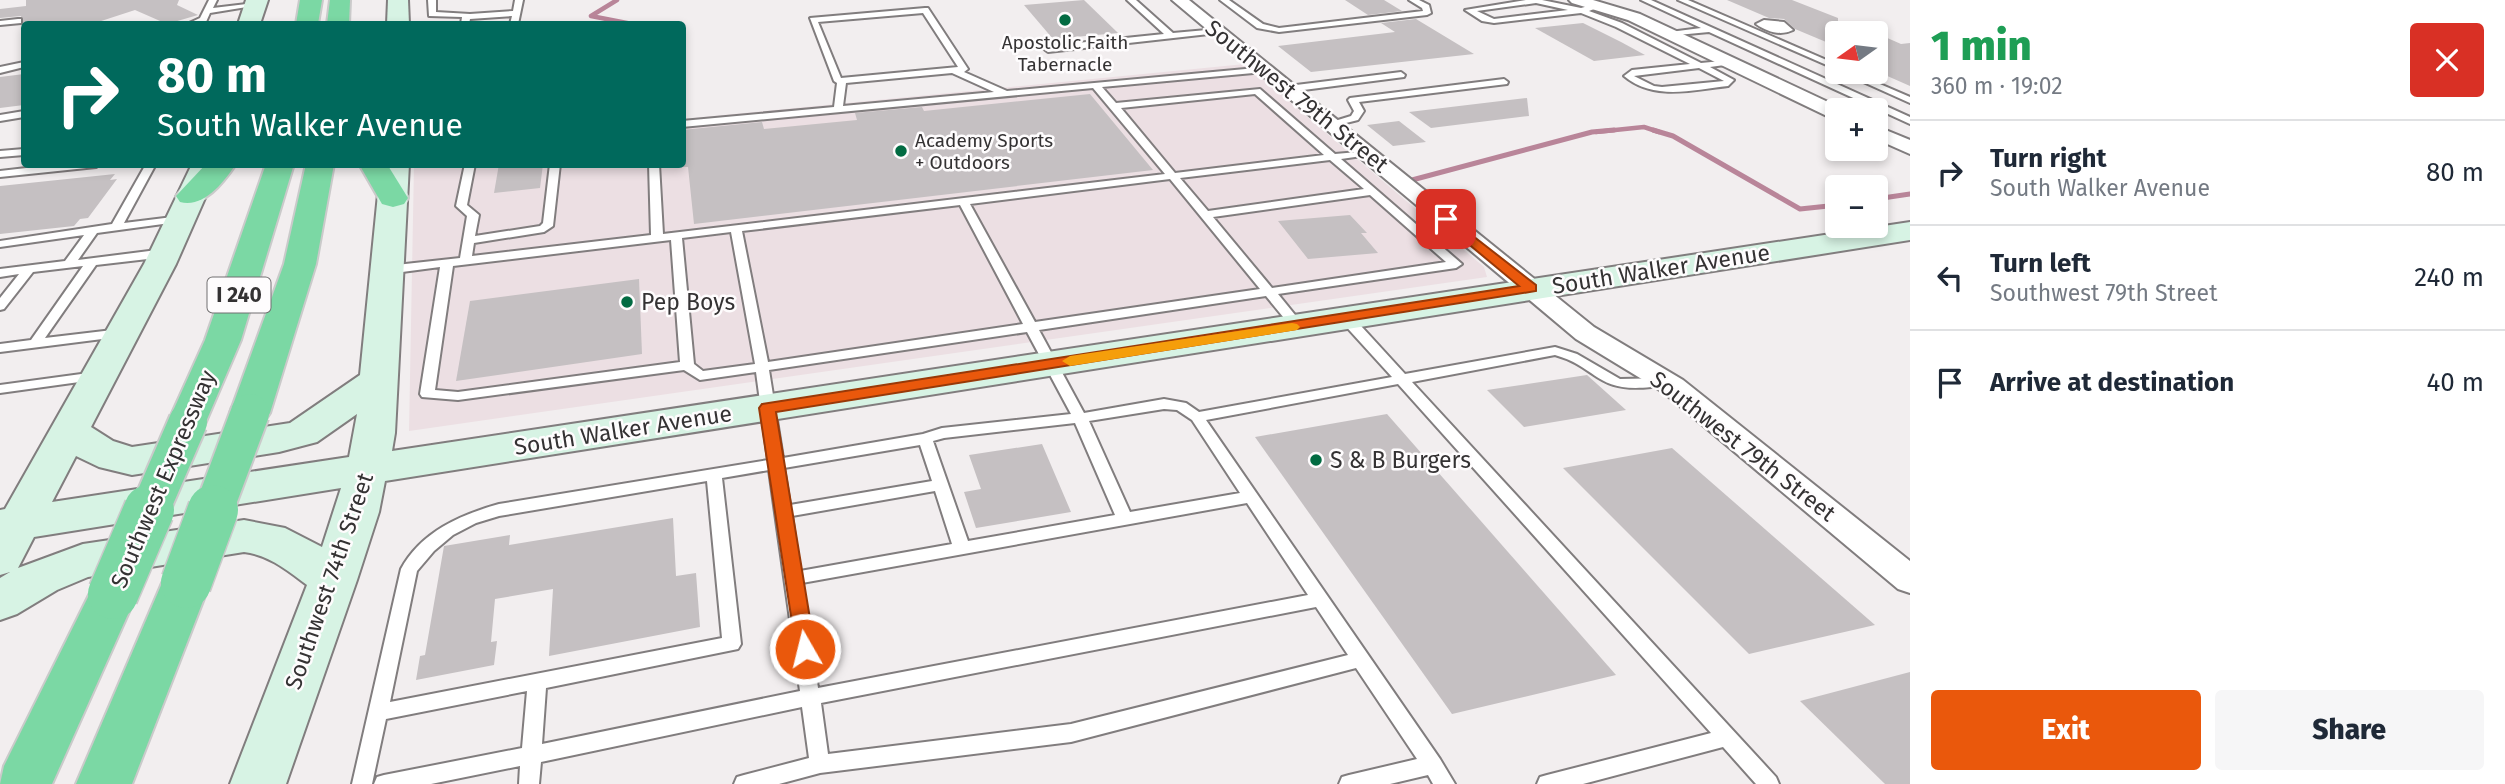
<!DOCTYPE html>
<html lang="en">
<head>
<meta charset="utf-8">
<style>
	body { margin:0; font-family:"Fira Sans",sans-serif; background:#f6f6f7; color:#1f2937; height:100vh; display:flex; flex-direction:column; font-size:26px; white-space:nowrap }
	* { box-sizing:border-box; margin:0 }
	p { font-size:23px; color:#747a83 }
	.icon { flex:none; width:38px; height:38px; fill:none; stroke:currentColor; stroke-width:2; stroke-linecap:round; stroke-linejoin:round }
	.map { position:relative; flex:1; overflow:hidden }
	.drawer { display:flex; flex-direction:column; background:#fff; width:595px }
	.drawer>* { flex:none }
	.hud { position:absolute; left:21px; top:21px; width:665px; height:147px; border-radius:7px; box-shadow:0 4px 10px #0003; background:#00695c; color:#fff; overflow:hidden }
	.needle { width:46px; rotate:256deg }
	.controls { position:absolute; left:1825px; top:21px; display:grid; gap:14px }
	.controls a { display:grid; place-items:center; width:63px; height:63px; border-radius:7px; background:#fff; box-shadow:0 4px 10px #0003; font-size:35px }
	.pin { position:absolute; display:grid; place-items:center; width:60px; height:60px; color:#fff; margin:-30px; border-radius:14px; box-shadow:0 4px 10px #0006 }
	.me { position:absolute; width:77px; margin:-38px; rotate:352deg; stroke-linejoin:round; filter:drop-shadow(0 0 5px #0008) }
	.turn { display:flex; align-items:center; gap:24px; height:147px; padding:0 21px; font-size:32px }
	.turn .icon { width:91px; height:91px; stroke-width:2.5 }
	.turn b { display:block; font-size:49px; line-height:60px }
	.round { display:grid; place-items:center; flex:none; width:74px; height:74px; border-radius:7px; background:#f6f6f7 }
	.headline { display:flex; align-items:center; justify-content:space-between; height:119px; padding:0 21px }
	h1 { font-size:42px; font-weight:800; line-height:52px; color:#1e9e55 }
	.button { display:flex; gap:14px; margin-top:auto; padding:14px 21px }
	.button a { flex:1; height:80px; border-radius:7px; background:#ea580c; color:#fff; font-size:28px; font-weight:800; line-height:80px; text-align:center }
	.button a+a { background:#f6f6f7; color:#1f2937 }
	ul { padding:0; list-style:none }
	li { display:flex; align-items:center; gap:21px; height:105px; padding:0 21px; border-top:2px solid #e0e1e3 }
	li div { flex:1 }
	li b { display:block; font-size:26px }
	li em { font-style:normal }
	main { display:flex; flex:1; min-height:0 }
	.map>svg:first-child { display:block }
</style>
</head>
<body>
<main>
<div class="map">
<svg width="1910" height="784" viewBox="0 0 1910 784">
	<rect width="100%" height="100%" fill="#f2eeef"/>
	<!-- built -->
	<polygon fill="#ecdfe3" points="1245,64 1484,267 1487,277 409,431 414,165 682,164 683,119"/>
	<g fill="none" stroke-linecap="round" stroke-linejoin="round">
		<!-- stream-far1 -->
		<g stroke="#b98599" stroke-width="4.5">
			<polyline points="617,0 591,16 632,24"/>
			<polyline points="1596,132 1644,127 1659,132"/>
		</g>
		<!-- stream -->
		<g stroke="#b98599" stroke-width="5">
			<polyline points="1653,130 1673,136 1800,209 1838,205"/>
			<polyline points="1412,180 1592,132 1614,130"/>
			<polyline points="1876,199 1910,194"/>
		</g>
	</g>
	<!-- building -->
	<g fill="#c5c0c2">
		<polygon points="26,0 179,0 177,5 198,15 167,24 135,10 92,24 23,24 21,16 0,18 0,9 26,6"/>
		<polygon points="1084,0 1118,33 1053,39 1024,5"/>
		<polygon points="1345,0 1384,0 1402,11 1368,15"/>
		<polygon points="1727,0 1792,0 1838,18 1838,47 1795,29 1784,19 1769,18"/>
		<polygon points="1416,19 1474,54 1311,72 1278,46 1395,32 1381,23"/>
		<polygon points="1583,23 1621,42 1645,55 1594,61 1535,28"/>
		<polygon points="1876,33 1901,44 1910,43 1910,86 1876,71"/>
		<polygon points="24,74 24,105 0,108 0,77"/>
		<polygon points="1090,94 1153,170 694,224 688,167 682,167 682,130 762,122 764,129 857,120 855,113 922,107 924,111"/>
		<polygon points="1527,98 1529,116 1431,128 1409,112"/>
		<polygon points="1399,121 1426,142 1393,146 1367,125"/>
		<polygon points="499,164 543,164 540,188 494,193"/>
		<polygon points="115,174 110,180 117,179 88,218 80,219 74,226 0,234 0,186"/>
		<polygon points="1350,215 1367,233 1361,233 1378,253 1308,259 1278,221"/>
		<polygon points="639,279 642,354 456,381 470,301"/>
		<polygon points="1587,375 1626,410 1524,427 1487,390"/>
		<polygon points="1387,414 1616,675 1452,714 1255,437"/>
		<polygon points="1042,444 1071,512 976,528 964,492 981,489 969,455"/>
		<polygon points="1672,448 1875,625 1749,654 1563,468"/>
		<polygon points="673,518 676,576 696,573 700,627 549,656 553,589 495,599 491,642 497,641 494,665 416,680 420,656 425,655 444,546 510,535 509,545"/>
		<polygon points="1910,672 1910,784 1885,784 1800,701"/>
	</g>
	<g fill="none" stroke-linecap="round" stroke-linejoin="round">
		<defs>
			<g id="service">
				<polygon points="209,0 217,0 213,8 255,3 259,5 210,13 206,22 187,24 200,18"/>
				<polygon points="428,0 436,0 436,12 470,14 513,11 515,0 523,0 518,24 510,24 512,16 470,19 469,24 461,24 462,17 429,16"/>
				<polygon points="1127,0 1136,0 1173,33 1218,29 1222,31 1218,33 1048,52 1044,49 1048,46 1164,34"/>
				<polygon points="1220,0 1229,0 1263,24 1279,28 1423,11 1422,8 1409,0 1419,0 1429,5 1431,13 1427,15 1279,32 1257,28"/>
				<path d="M1526,0h16l39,8 18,-5v4l-10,4 33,12 79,40 31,-3v4l-22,3 24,13 -6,6c-36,4 -74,15 -104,-10l8,-6 58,-6 -74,-37 -35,-14 -87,10 -12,-2 -17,-11zM1536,3l32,7 -74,9 -17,-8zM1699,68l25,13 -62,6 -8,-1 -20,-10z"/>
				<polygon points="1641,0 1651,0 1910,117 1910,124 1709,32 1667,36 1667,32 1670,32 1701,28"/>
				<polygon points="1678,0 1688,0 1838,65 1838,70"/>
				<path d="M925,8h3l40,61 -4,3 43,19 260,-24 1,2 -4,3 -162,15 14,16 144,-14 75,65 34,-3v4l-28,4 121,105 -6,4 -178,26 26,32 -6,4 -5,-1 -27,-33 -227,34 45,83 80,-14 22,4 13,9 193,-35 -51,-56 -1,-3 1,-3h10l54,59 150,-27 22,7 43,25 49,-1 2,3c-6,5 -12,5 -20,6 -56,6 -53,-20 -96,-32l-143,27 364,395 3,7h-23l-33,-37 -140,37h-46l3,-7 7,-2 164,-42 -313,-349 -192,36 234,339 15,25h-22l-5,-9 -38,9h-51l3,-7 7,-2 68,-16 -61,-91 -285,74 -251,31 -41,11h-45l3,-7 7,-2 65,-17 -7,-51 -261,55 -2,22h-20l1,-18 -89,18h-57l3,-7 7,-2 138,-27 5,-57 -141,28 -14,65h-20l49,-215c20,-37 59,-54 98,-65l269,-44 -12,-88 -56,8 -16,-10 -226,30 -36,-3 -2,-3 20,-127 -53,7 -6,-4 6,-4 73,-8 7,-42 -11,-10 9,-42h10l-8,41 12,10 -4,21 65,-10 3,-3 7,-59h10l-7,62 -9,6 -70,11 -2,13 179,-21 -2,-71h10l4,70 502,-60 -72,-86 -411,39v-6l152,-14 3,-24 -3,-2 -24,-63zM923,13l35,54 -117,11 -23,-56zM952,73l42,19 -151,14 3,-23zM1255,94l69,61 -149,18 -54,-65zM1330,160l34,29 -156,22 -28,-33zM1170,179l90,110 -225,33 -65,-118zM1370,195l76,67 -174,26 -59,-71zM960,205l63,119 -255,38 -26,-131zM731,232l24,132 -52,7 -9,-7 -12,-126zM671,240l9,122 -222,30 -23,-2 18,-124zM1027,332l44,82 -129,14 -19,6 -140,24 -14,-88zM1164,409l13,1 15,10 48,73 -110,19 -41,-91zM1075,423l40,92 -147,26 -35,-100 11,-3zM920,445l12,36 -142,24 -6,-37zM769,470l31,221 -258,53 4,-56 192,-39 3,-5 -19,-166zM707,481l15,157 -332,64 27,-131 17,-20 19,-16 23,-12 23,-7zM935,491l17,53 -152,27 -8,-55zM1247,503l61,92 -490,93 -16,-105zM1316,607l32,48 -277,69 -243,30 -7,-51z"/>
				<polygon points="18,19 21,19 21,23 0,25 0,21"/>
				<path d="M1764,20l20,2 9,8c-12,6 -26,2 -37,-6z"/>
				<polygon points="24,62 24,67 0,73 0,67"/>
				<polygon points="1401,72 1405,75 1404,77 1288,92 1283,89 1288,86"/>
				<polygon points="1841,72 1852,72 1910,97 1910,103"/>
				<polygon points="1504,79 1508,82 1507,84 1359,102 1364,111 1358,120 1330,127 1325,124 1351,116 1354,111 1348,100 1350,98"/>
				<polygon points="24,111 24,117 0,121 0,115"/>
				<polygon points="24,149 24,155 0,157 0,151"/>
				<polygon points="61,164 101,164 96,167 0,177 0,171"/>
				<polygon points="146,164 156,164 124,223 181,216 185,217 185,221 97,233 78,260 165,249 171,253 165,257 96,265 45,338 121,329 128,333 126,336 0,352 0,344 31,340 83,266 33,272 4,309 0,310 0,298 19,274 0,277 0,269 65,261 84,235 0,247 0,241 112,224"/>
				<polygon points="96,372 103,376 101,379 0,393 0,385"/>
			</g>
			<g id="minor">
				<polygon points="1172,0 1189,0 1594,327 1683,380 1910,561 1910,593 1898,589 1663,392 1576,339"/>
				<polygon points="1569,0 1593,0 1640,14 1845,110 1838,110 1838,120 1831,118 1628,20 1572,3"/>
				<polygon points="1876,126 1910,140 1910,154 1876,139"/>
			</g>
			<g id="secondary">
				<polygon points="246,0 268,0 260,24 238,24"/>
				<polygon points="388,0 408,0 409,24 387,24"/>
				<path d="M192,164h28l-44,100 -85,163 22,14 19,6 158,-24 70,-48 21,-211h28l-14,269 -3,18 1518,-229v18l-1525,241 -6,31 -22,68 -71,204h-56l77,-199c-20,-15 -38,-30 -63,-33l-156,25 -31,13 -40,24 -17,6v-42l10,-6 -10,3v-65l5,-1 139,-245zM357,414l-8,43 -297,45 24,-46 23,11 33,8 147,-23 38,-10zM341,488l-19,59 -37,-19 -41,-8 -161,24 -65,24 16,-31z"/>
			</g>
			<g id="motorway">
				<polygon points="300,0 322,0 318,24 296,24"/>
				<polygon points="330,0 350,0 349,24 327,24"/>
				<path d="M206,164h30c-13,19 -32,44 -56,38l-4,-6z"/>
				<polygon points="266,164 294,164 241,340 202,431 188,435 174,431 168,422 205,340"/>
				<polygon points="306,164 334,164 316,264 270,413 264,422 250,426 236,422 230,413 284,264"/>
				<polygon points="359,164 387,164 408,198 404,204 393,207 382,204"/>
				<polygon points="186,565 203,570 210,583 132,784 76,784 162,583 169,570"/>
				<polygon points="113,576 130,581 137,594 52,784 0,784 4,766 96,581"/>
			</g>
		</defs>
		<!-- service casing -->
		<use href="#service" stroke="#817d7e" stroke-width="4"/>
		<!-- minor casing -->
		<use href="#minor" stroke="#817d7e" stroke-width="4"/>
		<!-- secondary casing -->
		<use href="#secondary" stroke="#817d7e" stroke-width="4"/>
		<!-- motorway casing -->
		<use href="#motorway" stroke="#cacaca" stroke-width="4"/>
		<!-- service -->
		<use href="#service" fill="#fff" fill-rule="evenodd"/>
		<!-- minor -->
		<use href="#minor" fill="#fff" fill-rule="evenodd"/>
		<!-- secondary -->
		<use href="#secondary" fill="#d7f3e4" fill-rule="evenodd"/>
		<!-- motorway -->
		<use href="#motorway" fill="#7bd8a4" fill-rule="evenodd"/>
		<defs>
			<g id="motorway-bridge-far1">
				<polyline points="149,512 188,422"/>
				<polyline points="213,512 250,413"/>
			</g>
			<g id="motorway-bridge">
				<polyline points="186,583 213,510"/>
				<polyline points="113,594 149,510"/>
			</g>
		</defs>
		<!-- motorway-bridge-far1 casing -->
		<use href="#motorway-bridge-far1" stroke="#cacaca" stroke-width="42" stroke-linecap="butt"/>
		<!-- motorway-bridge casing -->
		<use href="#motorway-bridge" stroke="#cacaca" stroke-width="53" stroke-linecap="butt"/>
		<!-- motorway-bridge-far1 -->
		<use href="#motorway-bridge-far1" stroke="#7bd8a4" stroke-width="38"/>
		<!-- motorway-bridge -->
		<use href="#motorway-bridge" stroke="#7bd8a4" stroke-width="50"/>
	</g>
	<!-- route -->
	<polygon fill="#ea580c" stroke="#983908" stroke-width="2" points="1446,215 1536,285 1536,291 776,412 815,649 812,655 805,658 797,655 759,408 762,404 1519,286 1442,222 1440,219"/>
	<!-- slow -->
	<polygon fill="#f59e0b" points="1292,323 1297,324 1300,327 1297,330 1070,366 1062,361 1070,356"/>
	<!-- markers -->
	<g fill="#026b42" stroke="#fefcfd" stroke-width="2.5">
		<circle cx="1065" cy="20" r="7"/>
		<circle cx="901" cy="151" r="7"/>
		<circle cx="627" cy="302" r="7"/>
		<circle cx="1316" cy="460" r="7"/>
	</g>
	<g text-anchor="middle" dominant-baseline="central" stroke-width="5" stroke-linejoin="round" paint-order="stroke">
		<!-- far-poi labels -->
		<g font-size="19" fill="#343233" stroke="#fefcfd">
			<text x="1065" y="42">Apostolic Faith<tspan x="1065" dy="22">Tabernacle</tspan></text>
			<text x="915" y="140" text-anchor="start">Academy Sports<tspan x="915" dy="22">+ Outdoors</tspan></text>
		</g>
		<!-- shield labels -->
		<rect fill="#fefcfd" stroke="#716f70" stroke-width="2" x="207.5" y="277.5" width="63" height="35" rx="5"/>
		<g font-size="21" font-weight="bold" fill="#343233">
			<text x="239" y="295">I 240</text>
		</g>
		<!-- street labels -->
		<g font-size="23" fill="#343233" stroke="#fefcfd">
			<text transform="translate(1297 96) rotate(39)">Southwest 79th Street</text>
			<text transform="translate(1661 269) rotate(-9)">South Walker Avenue</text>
			<text transform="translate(623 430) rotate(-9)">South Walker Avenue</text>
			<text transform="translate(1743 446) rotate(38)">Southwest 79th Street</text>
			<text transform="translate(163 479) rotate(-67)">Southwest Expressway</text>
			<text transform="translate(329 581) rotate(-71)">Southwest 74th Street</text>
		</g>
		<!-- poi labels -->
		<g font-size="23" fill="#343233" stroke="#fefcfd" text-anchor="start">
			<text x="641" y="302">Pep Boys</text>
			<text x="1330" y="460">S &amp; B Burgers</text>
		</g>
	</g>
</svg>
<div class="controls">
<a><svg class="needle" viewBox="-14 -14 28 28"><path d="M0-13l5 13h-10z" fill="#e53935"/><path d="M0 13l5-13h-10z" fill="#747a83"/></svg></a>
<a>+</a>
<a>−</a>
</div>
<div class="pin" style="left:1446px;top:219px;background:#d93025"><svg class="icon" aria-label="arrive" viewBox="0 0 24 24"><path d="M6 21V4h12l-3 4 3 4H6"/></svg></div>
<svg class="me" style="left:805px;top:649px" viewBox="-20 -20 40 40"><circle r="17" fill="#ea580c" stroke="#fff" stroke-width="3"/><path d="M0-11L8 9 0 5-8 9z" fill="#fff"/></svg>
<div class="hud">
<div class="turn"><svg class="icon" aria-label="right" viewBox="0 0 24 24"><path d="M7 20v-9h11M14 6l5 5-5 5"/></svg><div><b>80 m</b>South Walker Avenue</div></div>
</div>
</div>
<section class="drawer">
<div class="headline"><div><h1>1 min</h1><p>360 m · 19:02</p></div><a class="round" style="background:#d93025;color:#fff"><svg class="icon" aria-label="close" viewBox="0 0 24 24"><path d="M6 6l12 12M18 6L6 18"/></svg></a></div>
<ul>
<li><svg class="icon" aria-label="right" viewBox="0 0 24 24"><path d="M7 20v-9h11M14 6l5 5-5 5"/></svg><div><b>Turn right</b><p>South Walker Avenue</p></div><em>80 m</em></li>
<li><svg class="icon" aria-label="left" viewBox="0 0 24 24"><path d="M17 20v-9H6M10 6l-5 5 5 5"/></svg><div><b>Turn left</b><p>Southwest 79th Street</p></div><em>240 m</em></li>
<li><svg class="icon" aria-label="arrive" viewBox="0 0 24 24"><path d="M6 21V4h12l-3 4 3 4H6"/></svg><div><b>Arrive at destination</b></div><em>40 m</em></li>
</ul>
<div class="button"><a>Exit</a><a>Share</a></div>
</section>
</main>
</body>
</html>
